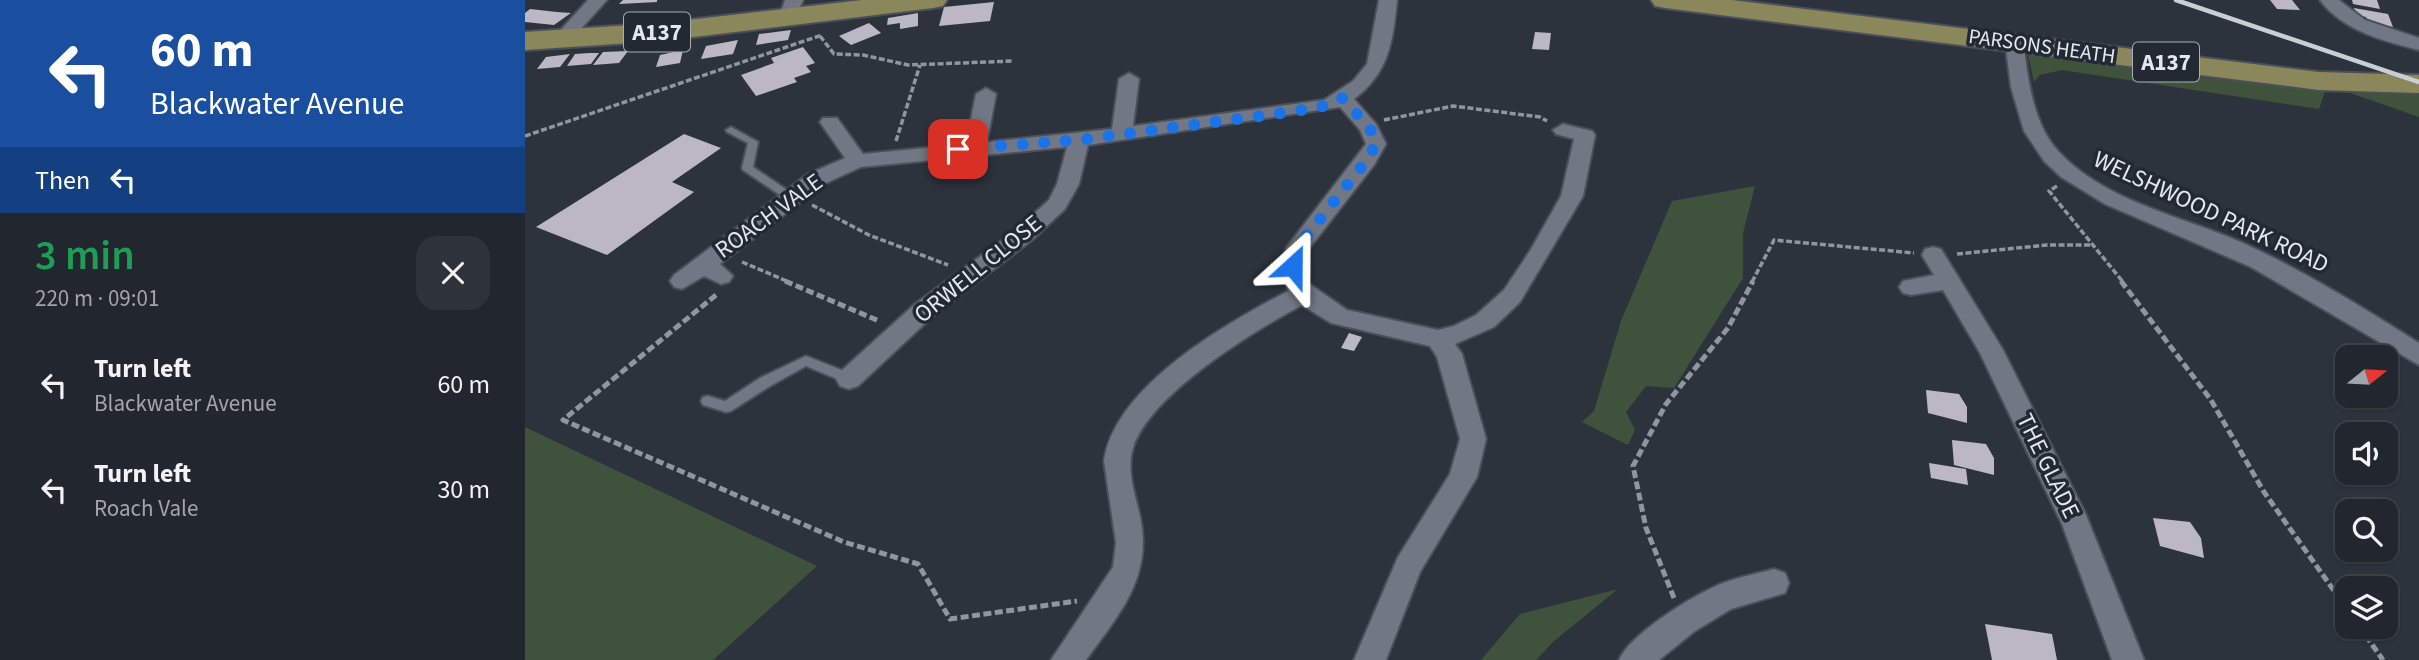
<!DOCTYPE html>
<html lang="en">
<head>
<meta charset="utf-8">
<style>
	body { margin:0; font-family:"Source Sans 3",sans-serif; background:#2e323a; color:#f1f3f6; height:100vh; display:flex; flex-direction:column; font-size:26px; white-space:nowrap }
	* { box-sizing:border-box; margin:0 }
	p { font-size:23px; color:#a2a5aa }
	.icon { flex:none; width:38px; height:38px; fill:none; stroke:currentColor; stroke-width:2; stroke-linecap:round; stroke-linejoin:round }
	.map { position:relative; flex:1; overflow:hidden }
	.side { display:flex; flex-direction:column; background:#22262e; width:525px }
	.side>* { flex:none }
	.banner { background:#1a4fa0; color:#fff; overflow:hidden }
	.needle { width:46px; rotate:72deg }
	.buttons { position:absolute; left:1810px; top:345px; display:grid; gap:14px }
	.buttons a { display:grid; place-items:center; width:63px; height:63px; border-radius:14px; background:#22262e; box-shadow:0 2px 5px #0004,0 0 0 2px #3f434a; font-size:35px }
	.pin { position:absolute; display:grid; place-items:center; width:60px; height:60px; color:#fff; margin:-30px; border-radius:14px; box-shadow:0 4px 10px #0006 }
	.me { position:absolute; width:77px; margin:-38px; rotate:24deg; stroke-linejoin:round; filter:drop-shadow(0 0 5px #0008) }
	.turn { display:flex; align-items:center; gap:24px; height:147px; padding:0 35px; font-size:32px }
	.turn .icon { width:91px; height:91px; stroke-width:2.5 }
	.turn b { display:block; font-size:49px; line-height:60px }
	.then { display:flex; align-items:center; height:66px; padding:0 35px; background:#0003; gap:14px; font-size:26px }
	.round { display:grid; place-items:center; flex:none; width:74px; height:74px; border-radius:21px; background:#2e323a }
	.headline { display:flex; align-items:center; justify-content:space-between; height:119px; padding:0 35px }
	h1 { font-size:42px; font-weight:600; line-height:52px; color:#1e9e55 }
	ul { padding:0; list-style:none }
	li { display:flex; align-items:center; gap:21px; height:105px; padding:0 35px }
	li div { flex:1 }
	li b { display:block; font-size:26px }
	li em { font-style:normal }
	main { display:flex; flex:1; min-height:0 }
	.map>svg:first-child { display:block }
</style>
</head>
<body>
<main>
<section class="side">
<div class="banner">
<div class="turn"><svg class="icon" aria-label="left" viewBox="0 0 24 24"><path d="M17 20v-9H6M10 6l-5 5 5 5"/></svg><div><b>60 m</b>Blackwater Avenue</div></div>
<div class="then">Then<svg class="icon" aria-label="left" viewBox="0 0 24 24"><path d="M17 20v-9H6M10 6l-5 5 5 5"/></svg></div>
</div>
<div class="headline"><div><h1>3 min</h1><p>220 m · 09:01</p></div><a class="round"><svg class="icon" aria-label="close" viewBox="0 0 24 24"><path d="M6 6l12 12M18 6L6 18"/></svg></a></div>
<ul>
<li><svg class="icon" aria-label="left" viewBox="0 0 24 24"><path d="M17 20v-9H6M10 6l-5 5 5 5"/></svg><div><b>Turn left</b><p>Blackwater Avenue</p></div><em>60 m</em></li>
<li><svg class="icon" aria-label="left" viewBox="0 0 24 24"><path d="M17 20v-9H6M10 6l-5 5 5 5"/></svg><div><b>Turn left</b><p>Roach Vale</p></div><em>30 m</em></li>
</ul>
</section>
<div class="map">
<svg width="1894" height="660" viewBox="0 0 1894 660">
	<rect width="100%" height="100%" fill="#2d333d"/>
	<!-- green -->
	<g fill="#3f533c">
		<polygon points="1503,55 1682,78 1801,89 1794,109 1537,70 1515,75 1509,82"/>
		<polygon points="1814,89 1894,92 1894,117"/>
		<polygon points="1230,186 1218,233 1218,278 1149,388 1121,386 1101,412 1110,430 1103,445 1057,422 1069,411 1096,321 1147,201"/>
		<polygon points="0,427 292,566 188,660 0,660"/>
		<polygon points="1093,589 1029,641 1011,660 956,660 995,614"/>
	</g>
	<!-- building -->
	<g fill="#bcb7c4">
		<polygon points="98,0 132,0 132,2 94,4"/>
		<polygon points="1745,0 1767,0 1775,10 1752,9"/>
		<polygon points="1827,0 1852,0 1855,9 1828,4"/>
		<polygon points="469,2 465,21 414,26 419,7"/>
		<polygon points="1829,8 1863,14 1868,27 1843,23 1841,17 1831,15"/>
		<polygon points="5,9 32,12 46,13 29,25 0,22 0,13"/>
		<polygon points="393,13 393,26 375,29 375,23 362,25 363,18"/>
		<polygon points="344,23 356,33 326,45 314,36"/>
		<polygon points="266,30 263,40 231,45 234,34"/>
		<polygon points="1010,32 1026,33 1024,50 1007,49"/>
		<polygon points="213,40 208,54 176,59 181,46"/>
		<polygon points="278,47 290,63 281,66 286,72 269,78 272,82 231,96 216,75 249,63 246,58"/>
		<polygon points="158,50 155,63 131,67 135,55"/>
		<polygon points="103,51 94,63 68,65 78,52"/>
		<polygon points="64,53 74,53 66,64 42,66 50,54"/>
		<polygon points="45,54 35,67 12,69 21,57"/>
		<polygon points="159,134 196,148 147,182 169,192 82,255 11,227"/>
		<polygon points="824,333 837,337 829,351 816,348"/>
		<polygon points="1401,390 1434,394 1442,407 1442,423 1403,413"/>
		<polygon points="1427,440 1461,444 1469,458 1469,475 1429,465"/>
		<polygon points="1404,463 1441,469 1443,485 1406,478"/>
		<polygon points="1628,518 1665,522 1676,538 1679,558 1635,546"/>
		<polygon points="1460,624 1527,634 1532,660 1467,660"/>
	</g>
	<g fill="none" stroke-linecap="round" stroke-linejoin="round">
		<defs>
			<g id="lane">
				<polygon points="206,127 233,142 228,167 262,190 276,192 277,194 276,196 255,195 218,170 217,168 223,143 202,132 201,130"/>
				<polygon points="281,356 329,375 330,379 329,383 324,384 281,366 245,386 206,411 201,412 178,405 176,401 178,397 183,396 200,401 235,378"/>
			</g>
			<g id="street">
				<polygon points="63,0 82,0 43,43 31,43 28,39 31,35"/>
				<polygon points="260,0 278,0 269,22 263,23 254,18"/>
				<path d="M854,0h18c-4,41 -8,73 -43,99l22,25 10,20 -12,21 -66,85 -2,16 2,17 39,27 91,20 16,-4 22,-11 28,-25 26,-39 31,-55 13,-57 -18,-5 -3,-4 10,-6 29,7 3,4 -12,61 -63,106 -26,25 -39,17 7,10 24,85 -9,38 -57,95 -34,88h-32l44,-103 52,-83 10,-35 -23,-82 -7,-11 -99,-23 -29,-18c-48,26 -152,89 -169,143 -7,21 2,47 7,68 13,61 -20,97 -54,144h-35l62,-93 3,-24 -12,-82c11,-75 122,-137 184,-170l-6,-25 4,-18 80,-104 -6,-14 -20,-23 -252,38 -9,39 -14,25 -33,31 -99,76 -75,70 -9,3 -9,-3 -4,-7 4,-7 75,-68 101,-74 33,-30 8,-16 10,-37 -206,20 -37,17 -104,80 13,12 -4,6 -8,2 -17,-8 -22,13 -8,-2 -4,-6 4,-6 134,-101 37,-16 -25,-36 3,-4h14l26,36 103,-10 10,-50 10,-6 10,6 -9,48 125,-13 7,-50 10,-6 10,6 -6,47 191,-26 29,-19 14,-17z"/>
				<path d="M1795,0h19l26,20 54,18v12c-35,-9 -76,-19 -99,-50z"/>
				<path d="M1489,36l9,5c5,37 9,81 35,110 47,51 124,65 185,92 61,28 119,64 176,100v22l-168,-98 -146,-63 -44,-27 -17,-16 -20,-30 -13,-44 -6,-46z"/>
				<polygon points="1408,247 1416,249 1478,350 1561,515 1619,660 1587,660 1537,524 1455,353 1418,290 1386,295 1378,293 1374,287 1378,281 1409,275 1397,255 1400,249"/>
				<path d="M1249,569l11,4 4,10 -4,10 -54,16 -36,22 -36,29h-40c11,-25 67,-60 93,-72 18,-10 42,-13 62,-19z"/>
			</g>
			<g id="primary">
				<polygon points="337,0 422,0 418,6 408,8 136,41 0,50 0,32 136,23"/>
				<polygon points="1126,0 1207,0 1794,72 1894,75 1894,93 1794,90 1140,8 1130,6"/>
			</g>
		</defs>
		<!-- lane casing -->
		<use href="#lane" stroke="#4b4f59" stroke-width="4"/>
		<!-- street casing -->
		<use href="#street" stroke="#4b4f59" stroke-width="4"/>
		<!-- primary casing -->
		<use href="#primary" stroke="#4b4f59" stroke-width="4"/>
		<!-- path-far1 -->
		<g stroke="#91969e" stroke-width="3.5" stroke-dasharray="6 2.5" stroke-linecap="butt">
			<polyline points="295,36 309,54 338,55 383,65 488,61"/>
			<polyline points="859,120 928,106 1015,117 1022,121"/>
			<polyline points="0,136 297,35"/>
			<polyline points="371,141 395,65"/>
			<polyline points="1532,186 1524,191 1598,282"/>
			<polyline points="287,205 344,235 423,265"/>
			<polyline points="1432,254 1522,245 1567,245"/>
			<polyline points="217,262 264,282"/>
			<polyline points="1227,282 1249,240 1389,253"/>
		</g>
		<!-- path -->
		<g stroke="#91969e" stroke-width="5" stroke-dasharray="8 3.5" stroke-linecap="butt">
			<polyline points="260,281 354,321"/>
			<polyline points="1596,281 1686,400 1739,492 1822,609"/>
			<polyline points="191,295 38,420 319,542 393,564 425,619 552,601"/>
			<polyline points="1149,598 1121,528 1108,466 1141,404 1203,328 1228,281"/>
			<polyline points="1834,626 1858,660"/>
		</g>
		<!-- lane -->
		<use href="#lane" fill="#717884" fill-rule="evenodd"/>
		<!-- street -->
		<use href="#street" fill="#717884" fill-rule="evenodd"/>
		<!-- primary -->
		<use href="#primary" fill="#8a875b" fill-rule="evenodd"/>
		<!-- rail -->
		<polyline stroke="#caced5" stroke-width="4.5" points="1651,0 1894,82"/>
	</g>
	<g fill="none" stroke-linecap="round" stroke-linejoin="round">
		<!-- route -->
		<polyline stroke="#1a73e8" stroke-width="12" stroke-dasharray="0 21.6" points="433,149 554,140 765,112 804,105 817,98 845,128 851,144 842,160 772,248 768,266"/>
	</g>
	<g text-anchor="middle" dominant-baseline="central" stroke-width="7" stroke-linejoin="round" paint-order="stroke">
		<!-- far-street labels -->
		<g font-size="21" fill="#e4e7ee" stroke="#232933">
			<text transform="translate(1517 46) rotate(8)">PARSONS HEATH</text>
		</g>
		<!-- shield labels -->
		<g fill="#232933" stroke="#aaaeb6" stroke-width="2">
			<rect x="99" y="12.5" width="66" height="39" rx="5"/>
			<rect x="1608" y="42.5" width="66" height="39" rx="5"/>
		</g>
		<g font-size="23" font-weight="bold" fill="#e4e7ee">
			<text x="132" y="32">A137</text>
			<text x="1641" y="62">A137</text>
		</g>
		<!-- street labels -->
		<g font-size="24" fill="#e4e7ee" stroke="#232933">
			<text transform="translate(1686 212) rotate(25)">WELSHWOOD PARK ROAD</text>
			<text transform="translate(244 216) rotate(-36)">ROACH VALE</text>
			<text transform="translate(453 269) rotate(-39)">ORWELL CLOSE</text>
			<text transform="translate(1523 466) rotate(64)">THE GLADE</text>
		</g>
	</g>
</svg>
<div class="buttons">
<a><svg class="needle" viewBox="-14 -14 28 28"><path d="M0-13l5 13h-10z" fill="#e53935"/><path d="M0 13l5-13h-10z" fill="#a2a5aa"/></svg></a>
<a><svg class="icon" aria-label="sound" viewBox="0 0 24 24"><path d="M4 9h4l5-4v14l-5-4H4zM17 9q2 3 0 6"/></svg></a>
<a><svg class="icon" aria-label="search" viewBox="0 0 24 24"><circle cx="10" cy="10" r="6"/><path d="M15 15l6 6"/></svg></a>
<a><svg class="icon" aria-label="layers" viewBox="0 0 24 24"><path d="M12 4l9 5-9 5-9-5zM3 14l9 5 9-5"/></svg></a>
</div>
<div class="pin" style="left:433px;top:149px;background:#d93025"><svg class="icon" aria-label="arrive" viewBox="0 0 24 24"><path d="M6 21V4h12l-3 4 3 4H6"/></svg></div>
<svg class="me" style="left:768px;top:266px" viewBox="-20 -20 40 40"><path d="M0-17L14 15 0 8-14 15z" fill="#1a73e8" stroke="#fff" stroke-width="4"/></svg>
</div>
</main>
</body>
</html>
